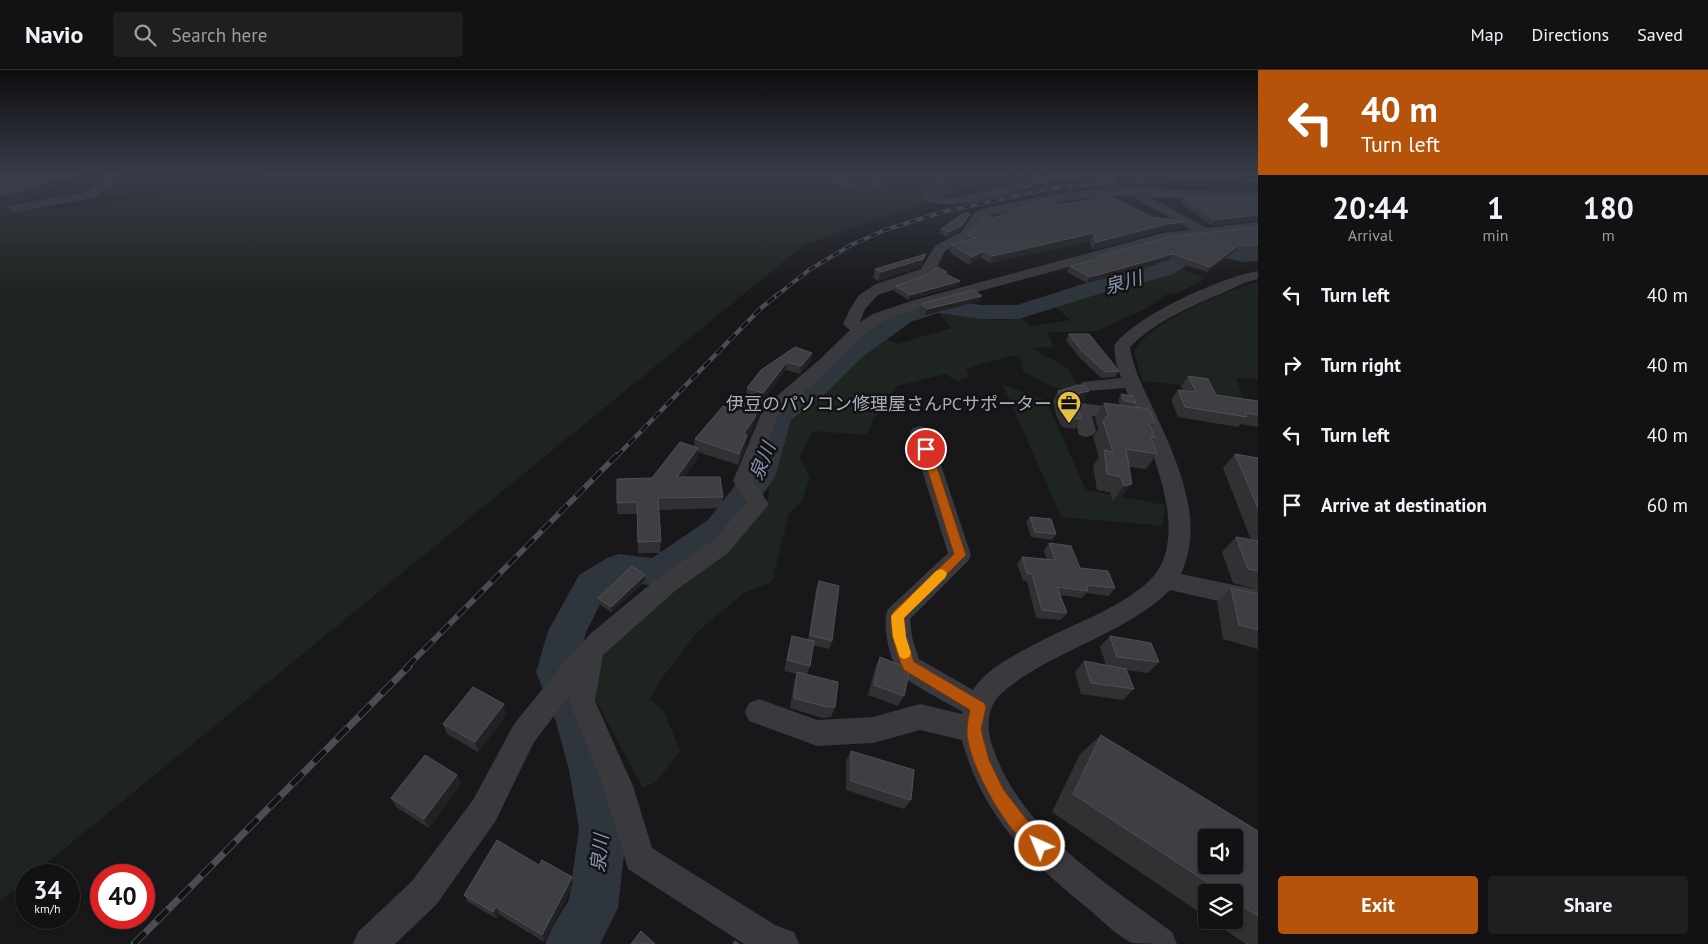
<!DOCTYPE html>
<html lang="en">
<head>
<meta charset="utf-8">
<style>
	body { margin:0; font-family:"PT Sans","Noto Sans JP",sans-serif; background:#1f1f21; color:#f1f3f6; height:100vh; display:flex; flex-direction:column; font-size:19px; white-space:nowrap }
	* { box-sizing:border-box; margin:0 }
	p { font-size:16px; color:#9c9da0 }
	.icon { flex:none; width:28px; height:28px; fill:none; stroke:currentColor; stroke-width:2; stroke-linecap:round; stroke-linejoin:round }
	.map { position:relative; flex:1; overflow:hidden }
	.panel { display:flex; flex-direction:column; background:#121113; width:450px }
	.panel>* { flex:none }
	.top-card { background:#b45309; color:#fff; overflow:hidden }
	.tools { position:absolute; left:1198px; top:759px; display:grid; gap:10px }
	.tools a { display:grid; place-items:center; width:45px; height:45px; border-radius:5px; background:#121113; box-shadow:0 1px 4px #0004,0 0 0 1px #313133; font-size:25px }
	.speed { position:absolute; left:15px; top:794px; display:flex; gap:10px; font-size:25px; font-weight:700; text-align:center }
	.speed>* { display:grid; place-content:center; width:65px; height:65px; border-radius:50%; background:#121113; box-shadow:0 1px 4px #0004,0 0 0 1px #313133; line-height:1 }
	.speed small { font-size:12px; font-weight:400 }
	.speed .limit { border:8px solid #d22; background:#fff; color:#111 }
	.pin { position:absolute; display:grid; place-items:center; width:42px; height:42px; color:#fff; margin:-21px; border:2px solid #fff; border-radius:50%; box-shadow:0 1px 5px #0007 }
	.me { position:absolute; width:55px; margin:-28px; rotate:316deg; stroke-linejoin:round; filter:drop-shadow(0 0 4px #0008) }
	.turn { display:flex; align-items:center; gap:18px; height:105px; padding:0 20px; font-size:22px }
	.turn .icon { width:65px; height:65px; stroke-width:2.5 }
	.turn b { display:block; font-size:35px; line-height:42px }
	.eta { display:flex; justify-content:space-evenly; align-items:center; height:85px; text-align:center }
	.eta b { font-size:30px; font-weight:700; line-height:35px }
	.primary-button { display:flex; gap:10px; margin-top:auto; padding:10px 20px }
	.primary-button a { flex:1; height:58px; border-radius:5px; background:#b45309; color:#fff; font-size:20px; font-weight:700; line-height:58px; text-align:center }
	.primary-button a+a { background:#1f1f21; color:#f1f3f6 }
	ul { padding:0; list-style:none }
	li { display:flex; align-items:center; gap:15px; height:70px; padding:0 20px }
	li div { flex:1 }
	li b { display:block; font-size:19px }
	li em { font-style:normal }
	header { display:flex; align-items:center; gap:30px; box-sizing:border-box; height:70px; padding:0 25px; background:#121113; border-bottom:1px solid #313133 }
	header strong { font-size:24px }
	nav { display:flex; gap:28px; margin-inline-start:auto; font-size:18px }
	.search { width:350px; height:45px; background:#1f1f21; display:flex; align-items:center; gap:12px; box-sizing:border-box; padding:0 18px; border-radius:5px; color:#9c9da0; font-size:19px }
	main { display:flex; flex:1; min-height:0 }
	.map>svg:first-child { display:block }
</style>
</head>
<body>
<header>
<strong>Navio</strong>
<div class="search"><svg class="icon" aria-label="search" viewBox="0 0 24 24"><circle cx="10" cy="10" r="6"/><path d="M15 15l6 6"/></svg>Search here</div>
<nav><a>Map</a><a>Directions</a><a>Saved</a></nav>
</header>
<main>
<div class="map">
<svg width="1258" height="874" viewBox="0 0 1258 874">
	<rect width="100%" height="100%" fill="#181719"/>
	<!-- green -->
	<g fill="#1e241f">
		<polygon points="271,104 1008,104 804,175 32,805 26,805 26,810 0,831 0,141 77,139"/>
		<polygon points="1032,104 1258,104 1258,112"/>
		<path d="M1176,197l29,11 -23,13 -18,5 -19,13 -48,22 -49,2 6,14 -22,1 35,20 13,21c-21,6 -39,-8 -57,-18l-3,-14 -11,-1 -43,13 3,8 -12,4 -12,-7 -48,12 -25,36 -5,13 -54,-4 -13,27 10,19 -8,24 -13,13 -17,68 -28,11 -48,40 -37,49 -9,17 14,12 16,40 -24,31 -13,6 -49,-91 -1,-23 17,-32 149,-129 9,-13 4,-46 11,-36 98,-82 16,8 54,-16 -13,-16c8,0 16,-1 24,1 22,4 36,11 58,4l11,9 40,-6 -18,-14 112,-33z"/>
		<path d="M1258,212v97l-21,-1 8,29 -36,-4 -7,-16 -60,-6 -8,-30c18,-31 90,-59 124,-69z"/>
		<polygon points="1003,315 1046,330 1086,420 1165,435 1163,456 1061,447"/>
	</g>
	<g fill="none" stroke-linecap="round" stroke-linejoin="round">
		<!-- river -->
		<polygon fill="#2e353c" fill-rule="evenodd" points="1211,173 1243,180 1258,179 1258,191 1243,192 1211,185 1203,186 1171,205 1105,222 1019,249 982,249 938,243 911,252 861,288 826,323 791,350 775,407 732,468 671,512 658,516 624,512 605,525 586,562 576,602 598,652 613,700 627,758 618,838 600,874 545,874 553,856 569,830 579,758 569,700 556,652 536,602 548,561 579,505 607,488 619,484 652,488 708,450 744,404 764,346 768,340 806,311 843,278 895,242 936,229 982,235 1017,235 1089,212 1155,195 1190,177"/>
		<!-- minor-tunnel -->
		<polyline stroke="#353539" stroke-width="13" stroke-dasharray="13 6" stroke-linecap="butt" points="1108,112 1116,116"/>
		<!-- minor -->
		<g fill="#39393e" fill-rule="evenodd">
			<polygon points="0,104 84,104 78,107 39,112 0,110"/>
			<polygon points="109,104 121,104 112,116 94,128 0,145 0,137 86,122 104,112"/>
			<path d="M812,104c6,0 12,-1 17,0 15,3 29,14 45,7l-14,-7h17l10,8c-18,20 -53,1 -73,-6z"/>
			<path d="M914,104h18l18,7 2,2 -3,10 -13,3c14,3 29,0 43,-3 44,-9 88,-30 133,-13l2,2 -6,3c-15,-3 -29,-8 -45,-6 -31,4 -121,43 -144,16l2,-3 18,-4 1,-4 -24,-8z"/>
			<path d="M1108,118l150,4v8l-109,-3 58,31 51,-6v8l-89,10 -245,66 -39,14 -29,21 -25,27 -52,46 -26,67 16,23 -4,5 -37,44 -53,38 -72,64 -8,46 38,85 19,62 123,77 19,7 5,12h-55l-116,-75 -25,-83 -34,-85 1,-6 -36,47 -39,80 -59,83 -41,39h-42l5,-12 54,-51 61,-81 41,-76 48,-59 28,-31 69,-57 53,-36 35,-38 -14,-22 31,-74 55,-47 31,-30 -7,-6 7,-15 9,-14 17,-11 45,-15 14,-23 26,-14 14,-20 14,-5 66,-13zM1108,126h23l60,34 -28,3 -249,67 -41,14 -13,8 5,-13 13,-14 41,-14 15,-8 11,-22 25,-14 14,-20 71,-15z"/>
			<path d="M1258,201v8c-12,2 -22,8 -33,13 -33,14 -69,29 -95,55 3,21 12,38 21,57 23,50 56,115 30,170l77,16v20l-88,-20c-45,45 -118,60 -167,102 -17,14 -17,37 -10,56 28,83 113,134 179,184l5,12c-10,0 -37,0 -45,-1 -12,-5 -32,-24 -42,-33 -60,-48 -108,-94 -128,-170l-42,-10 -47,13 -56,3 -68,-25 -4,-9 4,-9 10,-4 58,21 56,-3 47,-13 42,10 1,-2c-12,-7 -58,-31 -64,-39 -9,-13 -18,-50 -11,-64l60,-56 -38,-121 3,-4 7,-2 7,2 3,4 41,123 -3,6 -58,58 2,18 7,22 54,31c13,-22 42,-35 64,-47 36,-19 79,-33 110,-60 50,-43 0,-146 -22,-195l-37,3 -6,-1 -3,-4 3,-4 39,-4 -5,-16 -2,-16c20,-30 108,-69 144,-75z"/>
			<polygon points="1081,333 1127,339 1134,341 1136,345 1134,349 1127,351 1092,346 1096,361 1093,365 1086,367 1079,365 1072,339 1075,335"/>
		</g>
		<defs>
			<polyline id="rail-far3" points="776,226 809,200 851,175 885,160 942,142 1058,117 1187,108 1258,110"/>
			<polyline id="rail-far2" points="616,387 760,239 777,225"/>
			<polyline id="rail-far1" points="407,597 617,385"/>
			<polyline id="rail" points="134,874 409,596"/>
		</defs>
		<!-- rail-far3 casing -->
		<use href="#rail-far3" stroke="#4c4d53" stroke-width="4"/>
		<!-- rail-far2 casing -->
		<use href="#rail-far2" stroke="#4c4d53" stroke-width="4.5"/>
		<!-- rail-far1 casing -->
		<use href="#rail-far1" stroke="#4c4d53" stroke-width="5.5"/>
		<!-- rail casing -->
		<use href="#rail" stroke="#4c4d53" stroke-width="7"/>
		<!-- rail-far3 -->
		<use href="#rail-far3" stroke="#131214" stroke-width="2.5" stroke-dasharray="7" stroke-linecap="butt"/>
		<!-- rail-far2 -->
		<use href="#rail-far2" stroke="#131214" stroke-width="3" stroke-dasharray="9" stroke-linecap="butt"/>
		<!-- rail-far1 -->
		<use href="#rail-far1" stroke="#131214" stroke-width="4" stroke-dasharray="12" stroke-linecap="butt"/>
		<!-- rail -->
		<use href="#rail" stroke="#131214" stroke-width="5" stroke-dasharray="16" stroke-linecap="butt"/>
	</g>
	<!-- wall -->
	<g fill="#313134">
		<polygon points="1184,128 1258,128 1258,150 1212,156 1181,133"/>
		<polygon points="1059,135 1152,147 1186,152 1182,159 1163,161 1092,180 1090,171 990,193 981,188 969,195 949,182 951,174 965,171 967,165 993,148"/>
		<polygon points="970,144 968,148 960,161 948,167 939,164 941,159"/>
		<polygon points="1258,157 1258,180 1235,181 1207,202 1170,190 1087,213 1067,202 1070,196 1096,189 1098,186"/>
		<polygon points="926,184 923,192 920,197 878,211 873,208 875,199"/>
		<polygon points="946,204 958,216 908,230 894,221 896,216"/>
		<polygon points="980,231 925,245 919,240 921,234"/>
		<polygon points="1069,264 1119,301 1115,307 1101,308 1078,286 1066,270"/>
		<polygon points="812,283 811,291 800,304 786,300 763,330 761,339 752,360 747,368 746,376 738,395 698,382 697,390 684,407 723,427 722,438 659,440 661,471 660,483 638,483 637,444 617,444 617,409 652,408 694,377 695,369 738,342 749,327 746,326 747,318 761,300"/>
		<polygon points="1188,306 1216,325 1258,331 1258,357 1241,354 1238,357 1178,347 1171,330 1178,320 1183,320 1181,316"/>
		<polygon points="1058,321 1089,321 1083,331 1077,333 1081,349 1075,359 1062,357 1056,345 1053,331"/>
		<polygon points="1121,324 1136,333 1133,337 1155,353 1151,358 1155,368 1152,372 1157,384 1146,399 1129,397 1121,429 1113,431 1110,422 1097,420 1093,396 1099,387 1093,367 1098,359 1095,348 1104,333 1120,335 1118,330"/>
		<polygon points="1235,384 1258,388 1258,520 1233,513 1222,482 1236,467 1251,470 1223,398"/>
		<polygon points="1030,447 1056,464 1052,470 1031,467 1026,452"/>
		<polygon points="1049,473 1080,498 1115,518 1109,526 1086,523 1082,528 1060,525 1067,543 1061,550 1036,548 1027,511 1023,511 1017,494 1022,487 1047,489 1044,481"/>
		<polygon points="645,511 611,542 598,533 598,528"/>
		<polygon points="819,511 832,571 829,579 813,575 810,596 807,604 835,637 831,647 822,648 790,638 794,612 797,604 784,601 789,577 792,566 808,570 816,519"/>
		<polygon points="1231,518 1258,524 1258,579 1223,569 1217,532"/>
		<polygon points="1110,566 1159,592 1148,603 1127,600 1134,619 1123,630 1081,624 1075,602 1084,591 1106,595 1100,577"/>
		<polygon points="880,587 904,626 898,636 868,625 875,598"/>
		<polygon points="506,645 478,682 447,664 443,654"/>
		<polygon points="1101,665 1258,761 1258,874 1246,874 1210,850 1234,850 1234,822 1206,822 1206,847 1052,742 1080,684"/>
		<polygon points="851,681 911,730 904,739 846,720 846,691"/>
		<polygon points="461,714 429,758 396,737 391,728"/>
		<polygon points="539,795 572,807 573,815 544,872 500,845 497,849 468,832 464,825"/>
	</g>
	<!-- shaded-wall -->
	<g fill="#222123">
		<polygon points="51,109 56,118 29,130 0,136 0,125"/>
		<polygon points="0,136 8,136 14,145 0,147"/>
		<polygon points="970,144 968,148 960,161 948,167 949,162"/>
		<polygon points="1258,145 1258,150 1212,156 1215,150"/>
		<polygon points="1186,152 1182,159 1163,161 1092,180 1096,172 1167,154"/>
		<polygon points="1094,163 1090,171 990,193 993,186"/>
		<polygon points="1239,175 1235,181 1207,202 1210,197"/>
		<polygon points="984,181 981,188 969,195 972,187"/>
		<polygon points="926,184 923,192 920,197 878,211 881,202"/>
		<polygon points="1173,184 1170,190 1087,213 1090,207"/>
		<polygon points="960,211 958,216 908,230 910,225"/>
		<polygon points="982,226 980,231 925,245 927,239"/>
		<polygon points="812,283 811,291 800,304 801,296"/>
		<polygon points="787,292 786,300 763,330 761,339 752,360 747,368 746,376 738,395 744,363 762,330 763,323"/>
		<polygon points="1089,321 1083,331 1074,333 1080,323"/>
		<polygon points="698,378 697,390 676,419 677,407"/>
		<polygon points="1132,414 1121,429 1113,431 1124,416"/>
		<polygon points="645,505 645,511 611,542 611,537"/>
		<polygon points="504,634 506,645 478,682 475,672"/>
		<polygon points="457,705 461,714 429,758 424,749"/>
		<polygon points="572,807 573,815 544,872 542,865"/>
		<polygon points="496,837 500,845 497,849 493,842"/>
	</g>
	<!-- building -->
	<g fill="#3e3f42" stroke="#4f5055" fill-rule="evenodd">
		<polygon points="6,104 14,104 51,109 23,120 0,125 0,107"/>
		<polygon points="1110,126 1152,147 1186,152 1167,154 1096,172 1094,163 993,186 984,181 972,187 951,174 976,168 967,165 974,160 985,145 993,148 1047,129 1059,135"/>
		<polygon points="1184,128 1258,128 1258,145 1215,150"/>
		<polygon points="965,142 970,144 961,156 949,162 941,159"/>
		<polygon points="1258,157 1258,175 1239,175 1210,197 1173,184 1090,207 1070,196 1098,189 1098,186 1173,166"/>
		<polygon points="926,184 923,189 881,202 875,199"/>
		<polygon points="938,197 947,202 944,203 960,211 910,225 896,216 922,207"/>
		<polygon points="973,220 982,226 927,239 921,234"/>
		<polygon points="1069,264 1089,264 1119,301 1105,302 1081,280"/>
		<polygon points="795,277 812,283 801,296 787,292 763,323 747,318 761,300"/>
		<polygon points="1188,306 1208,309 1216,325 1258,331 1258,345 1245,343 1247,347 1185,337 1178,320 1196,322"/>
		<polygon points="1078,315 1085,316 1089,321 1080,323 1076,329 1081,349 1068,347 1062,335 1058,321"/>
		<polygon points="751,323 763,327 754,349 744,363 747,365 739,384 695,369 723,336 738,342"/>
		<polygon points="1121,324 1133,326 1136,333 1124,331"/>
		<polygon points="1104,333 1149,339 1155,353 1149,352 1155,368 1151,368 1157,384 1126,379 1132,414 1124,416 1121,407 1107,404 1104,380 1113,382 1103,351 1108,345"/>
		<polygon points="680,372 698,378 677,407 720,407 723,427 658,428 661,471 638,472 637,432 617,433 617,409 652,408"/>
		<polygon points="1235,384 1258,388 1258,438"/>
		<polygon points="1030,447 1051,449 1056,464 1035,462"/>
		<polygon points="1236,467 1258,471 1258,501 1248,499"/>
		<polygon points="1049,473 1071,476 1080,498 1108,501 1115,518 1086,515 1088,521 1057,517 1067,543 1042,540 1032,504 1027,503 1022,487 1055,490"/>
		<polygon points="632,496 645,505 611,537 598,528"/>
		<polygon points="819,511 839,516 832,571 810,565"/>
		<polygon points="1231,518 1258,524 1258,560 1239,555"/>
		<polygon points="792,566 814,571 810,596 787,590"/>
		<polygon points="1110,566 1151,573 1159,592 1117,587"/>
		<polygon points="880,587 910,599 904,626 874,615"/>
		<polygon points="1084,591 1126,599 1134,619 1091,613"/>
		<polygon points="797,602 838,612 835,637 827,637 794,628"/>
		<polygon points="473,617 504,634 475,672 443,654"/>
		<path d="M1101,665l157,96v85l-24,-16v-8h-12l-149,-98zM1206,768h28v27h-28z"/>
		<polygon points="851,681 914,700 911,730 851,711"/>
		<polygon points="425,685 457,705 424,749 391,728"/>
		<polygon points="497,770 539,795 542,790 572,807 542,865 496,837 493,842 464,825"/>
		<polygon points="641,861 655,874 631,874"/>
		<polygon points="735,871 739,874 733,874"/>
	</g>
	<!-- sky -->
	<linearGradient id="sky" x2="0" y2="1"><stop stop-color="#0d0d0e"/><stop offset="0.46" stop-color="#373c49"/><stop offset="1" stop-color="#373c49" stop-opacity="0"/></linearGradient>
	<rect width="1258" height="226" fill="url(#sky)"/>
	<!-- route -->
	<path fill="#b45309" stroke="#753606" d="M926,376l5,3 35,106 -62,63 2,19 8,25 70,41 2,4 -5,23 8,30 14,29 23,30 20,21 3,6 -3,6 -6,2c-29,-12 -74,-92 -73,-124 0,-6 2,-14 3,-20l-66,-40c-6,-12 -18,-45 -11,-58l61,-58 -33,-105z"/>
	<!-- slow -->
	<polygon fill="#f59e0b" points="941,499 945,501 947,504 945,508 904,548 906,567 911,583 909,587 904,589 900,587 893,567 891,546 936,501"/>
	<!-- icons -->
	<defs>
		<symbol id="office-pin" viewBox="-11 -11 22 30"><path d="M0 17L-7.5 6A9.5 9.5 0 1 1 7.5 6Z" fill="#e5bf44" stroke="#131214"/><path d="M-6-3h4V-5.5h4V-3h4V5H-6ZM-1-4.5V-3h2v-1.5ZM-6 0V1H6V0Z" fill="#111"/></symbol>
	</defs>
	<g fill-rule="evenodd">
		<use href="#office-pin" x="1055" y="319" width="28" height="38"/>
	</g>
	<g text-anchor="middle" dominant-baseline="central" stroke-width="5" stroke-linejoin="round" paint-order="stroke">
		<!-- poi labels -->
		<g font-size="18" fill="#abadb8" stroke="#131214" text-anchor="end">
			<text x="1052" y="333">伊豆のパソコン修理屋さんPCサポーター</text>
		</g>
		<!-- water labels -->
		<g font-size="19" font-style="italic" fill="#8497b0" stroke="#131214">
			<text transform="translate(1123 212) rotate(-16)">泉川</text>
			<text transform="translate(762 391) rotate(-68)">泉川</text>
			<text transform="translate(599 783) rotate(-84)">泉川</text>
		</g>
	</g>
</svg>
<div class="tools">
<a><svg class="icon" aria-label="sound" viewBox="0 0 24 24"><path d="M4 9h4l5-4v14l-5-4H4zM17 9q2 3 0 6"/></svg></a>
<a><svg class="icon" aria-label="layers" viewBox="0 0 24 24"><path d="M12 4l9 5-9 5-9-5zM3 14l9 5 9-5"/></svg></a>
</div>
<div class="speed"><div>34<small>km/h</small></div><div class="limit">40</div></div>
<div class="pin" style="left:926px;top:379px;background:#d93025"><svg class="icon" aria-label="arrive" viewBox="0 0 24 24"><path d="M6 21V4h12l-3 4 3 4H6"/></svg></div>
<svg class="me" style="left:1040px;top:776px" viewBox="-20 -20 40 40"><circle r="17" fill="#b45309" stroke="#fff" stroke-width="3"/><path d="M0-11L8 9 0 5-8 9z" fill="#fff"/></svg>
</div>
<section class="panel">
<div class="top-card">
<div class="turn"><svg class="icon" aria-label="left" viewBox="0 0 24 24"><path d="M17 20v-9H6M10 6l-5 5 5 5"/></svg><div><b>40 m</b>Turn left</div></div>
</div>
<div class="eta">
<div><b>20:44</b><p>Arrival</p></div>
<div><b>1</b><p>min</p></div>
<div><b>180</b><p>m</p></div>
</div>
<ul>
<li><svg class="icon" aria-label="left" viewBox="0 0 24 24"><path d="M17 20v-9H6M10 6l-5 5 5 5"/></svg><div><b>Turn left</b></div><em>40 m</em></li>
<li><svg class="icon" aria-label="right" viewBox="0 0 24 24"><path d="M7 20v-9h11M14 6l5 5-5 5"/></svg><div><b>Turn right</b></div><em>40 m</em></li>
<li><svg class="icon" aria-label="left" viewBox="0 0 24 24"><path d="M17 20v-9H6M10 6l-5 5 5 5"/></svg><div><b>Turn left</b></div><em>40 m</em></li>
<li><svg class="icon" aria-label="arrive" viewBox="0 0 24 24"><path d="M6 21V4h12l-3 4 3 4H6"/></svg><div><b>Arrive at destination</b></div><em>60 m</em></li>
</ul>
<div class="primary-button"><a>Exit</a><a>Share</a></div>
</section>
</main>
</body>
</html>
